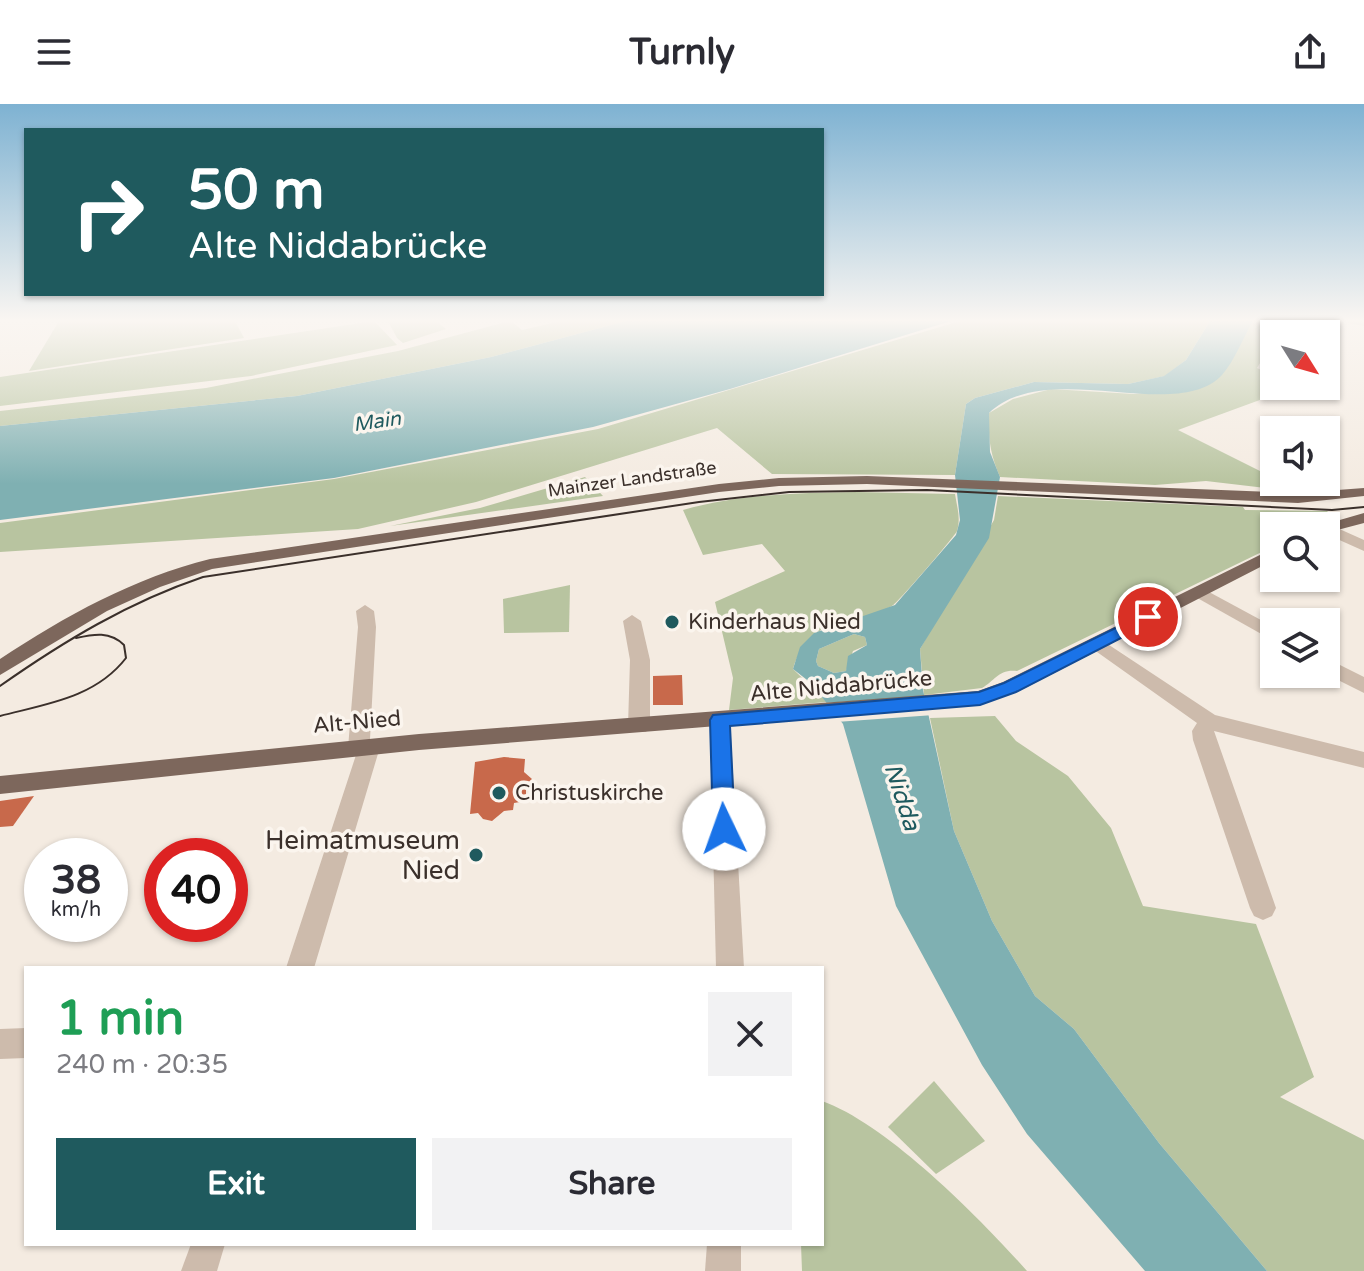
<!DOCTYPE html>
<html lang="en">
<head>
<meta charset="utf-8">
<style>
	body { margin:0; font-family:"Varela Round",sans-serif; background:#f2f2f3; color:#2b2b33; height:100vh; display:flex; flex-direction:column; font-size:30px; white-space:nowrap }
	* { box-sizing:border-box; margin:0 }
	p { font-size:26px; color:#7c7c81 }
	.icon { flex:none; width:44px; height:44px; fill:none; stroke:currentColor; stroke-width:2; stroke-linecap:round; stroke-linejoin:round }
	.map { position:relative; flex:1; overflow:hidden }
	.details { position:absolute; left:24px; top:862px; width:800px; height:280px; display:flex; flex-direction:column; background:#fff; border-radius:0px; box-shadow:0 2px 6px #0004 }
	.details>* { flex:none }
	.top-card { position:absolute; left:24px; top:24px; width:800px; height:168px; border-radius:0px; box-shadow:0 2px 6px #0004; background:#1f5a5e; color:#fff; overflow:hidden }
	.needle { width:52px; rotate:127deg }
	.tools { position:absolute; left:1260px; top:216px; display:grid; gap:16px }
	.tools a { display:grid; place-items:center; width:80px; height:80px; border-radius:0px; background:#fff; box-shadow:0 2px 6px #0004; font-size:40px }
	.speed { position:absolute; left:24px; top:734px; display:flex; gap:16px; font-size:40px; font-weight:700; text-align:center }
	.speed>* { display:grid; place-content:center; width:104px; height:104px; border-radius:50%; background:#fff; box-shadow:0 2px 6px #0004; line-height:1 }
	.speed small { font-size:20px; font-weight:400 }
	.speed .limit { border:12px solid #d22; background:#fff; color:#111 }
	.pin { position:absolute; display:grid; place-items:center; width:68px; height:68px; color:#fff; margin:-34px; border:4px solid #fff; border-radius:50%; box-shadow:0 2px 8px #0007 }
	.me { position:absolute; width:88px; margin:-44px; rotate:357deg; stroke-linejoin:round; filter:drop-shadow(0 0 6px #0008) }
	.turn { display:flex; align-items:center; gap:28px; height:168px; padding:0 32px; font-size:36px }
	.turn .icon { width:104px; height:104px; stroke-width:2.5 }
	.turn b { display:block; font-size:56px; line-height:68px }
	.round { display:grid; place-items:center; flex:none; width:84px; height:84px; border-radius:0px; background:#f2f2f3 }
	.summary { display:flex; align-items:center; justify-content:space-between; height:136px; padding:0 32px }
	h1 { font-size:48px; font-weight:700; line-height:60px; color:#1e9e55 }
	.primary-button { display:flex; gap:16px; margin-top:auto; padding:16px 32px }
	.primary-button a { flex:1; height:92px; border-radius:0px; background:#1f5a5e; color:#fff; font-size:32px; font-weight:700; line-height:92px; text-align:center }
	.primary-button a+a { background:#f2f2f3; color:#2b2b33 }
	header { display:flex; justify-content:space-between; align-items:center; height:104px; padding:0 32px; background:#fff; font-size:36px; font-weight:700 }
	.map>svg:first-child { display:block }
</style>
</head>
<body>
<header><svg class="icon" aria-label="menu" viewBox="0 0 24 24"><path d="M4 6h16M4 12h16M4 18h16"/></svg>Turnly<svg class="icon" aria-label="share" viewBox="0 0 24 24"><path d="M12 15V3M7 8l5-5 5 5M5 13v7h14v-7"/></svg></header>
<div class="map">
<svg width="1364" height="1167" viewBox="0 0 1364 1167">
	<rect width="100%" height="100%" fill="#f4ebe1"/>
	<!-- green -->
	<g fill="#b8c4a0">
		<polygon points="59,217 235,217 244,234 29,267"/>
		<polygon points="374,217 397,241 251,272 0,302 0,273"/>
		<polygon points="388,217 436,217 446,225 403,239 397,234"/>
		<polygon points="561,217 626,217 491,253 297,292 0,322 0,307 206,284 398,247 502,219 512,218 522,226"/>
		<polygon points="960,217 1210,217 1186,256 1165,272 1128,280 1034,278 975,294 966,300 955,371 772,370 717,324 476,398 358,425 0,448 0,419 334,375 598,325"/>
		<path d="M1253,217h34l-9,13h-4v6l-17,28 17,8v10h24l-120,44 96,48v4h8l19,10 -95,-11 -51,4 -155,-8c-10,-23 -12,-39 -11,-64l24,-14 38,-10 83,5 64,-6 23,-13z"/>
		<polygon points="585,373 603,392 390,422 480,404"/>
		<path d="M856,388l99,2c2,13 6,24 2,37 -2,5 -60,73 -65,75 -42,23 -81,6 -99,63l34,33 -98,8 4,-32 -18,-76 70,-31 -23,-27 -59,11 -20,-45c56,-16 115,-17 173,-18z"/>
		<path d="M998,392l245,11 2,3 82,1 4,4 -16,11h-41v20l-257,125c-19,-2 -22,10 -35,17l-58,7 -4,-46 74,-129z"/>
		<polygon points="570,481 569,528 504,529 503,495"/>
		<polygon points="854,530 865,533 867,541 853,547 846,567 834,569 818,562 816,557 819,545"/>
		<polygon points="995,612 1016,637 1068,672 1111,724 1143,802 1256,820 1314,973 1280,993 1364,1036 1364,1167 1267,1167 1159,1039 1074,925 1035,892 992,817 954,727 930,614"/>
		<polygon points="934,977 985,1037 936,1070 888,1023"/>
		<path d="M822,997c65,23 158,117 205,170h-225l-1,-27h21z"/>
	</g>
	<!-- water -->
	<g fill="#7fb0b2" fill-rule="evenodd">
		<polygon points="626,217 951,217 730,285 593,323 334,374 0,416 0,322 297,292 491,253"/>
		<path d="M1210,217h43c-10,17 -18,39 -31,54 -46,49 -175,-18 -233,38l1,39 10,25 -11,61 -69,111 3,41 31,141 38,90 43,75 39,33 85,114 108,128h-122l-118,-137 -45,-69 -86,-159 -53,-182 -32,-41 -18,-14 7,-22 14,-14 81,-28 61,-70 4,-15 -5,-45 11,-71 9,-6 59,-16 94,2 36,-8 22,-16zM854,530l11,3 2,8 -19,11 -2,15 -12,2 -16,-7 -2,-5 3,-12z"/>
	</g>
	<!-- pier -->
	<polygon fill="#f4ebe1" points="929,592 934,611 836,618 823,599"/>
	<!-- building -->
	<g fill="#c8694b">
		<polygon points="682,571 683,601 653,601 653,572"/>
		<polygon points="504,653 525,655 524,668 532,675 526,683 526,697 514,699 513,706 504,707 492,717 483,715 478,709 470,710 475,658"/>
		<polygon points="34,692 13,722 0,723 0,697"/>
	</g>
	<g fill="none" stroke-linecap="round" stroke-linejoin="round">
		<!-- minor -->
		<g fill="#cdbbac" fill-rule="evenodd">
			<polygon points="1322,217 1332,217 1325,230 1315,230"/>
			<polygon points="1347,217 1364,217 1364,222 1348,219"/>
			<polygon points="1326,419 1364,436 1364,447 1326,430 1326,422 1319,422"/>
			<polygon points="1198,482 1274,523 1274,537 1192,491 1189,487"/>
			<polygon points="365,501 374,507 376,523 370,635 377,637 380,643 314,864 286,864 356,651 348,644 358,523 356,507"/>
			<polygon points="632,511 641,517 650,556 650,622 646,628 632,628 628,622 630,556 623,517"/>
			<polygon points="1097,533 1215,611 1364,648 1364,664 1214,627 1276,804 1272,812 1263,816 1254,812 1250,804 1193,636 1192,627 1197,619 1090,543 1088,539 1090,535"/>
			<polygon points="1326,554 1364,573 1364,589 1326,570"/>
			<polygon points="720,608 727,611 730,616 744,864 716,864 710,616 713,611"/>
			<polygon points="26,924 26,954 0,955 0,925"/>
			<polygon points="191,1140 225,1140 217,1167 181,1167"/>
			<polygon points="707,1140 741,1140 741,1167 705,1167"/>
		</g>
		<!-- major -->
		<g fill="#7d675c" fill-rule="evenodd">
			<path d="M867,372l431,17 66,-5v8l-66,7 -431,-19 -88,2 -60,6 -507,77 -52,18 -53,24 -107,64v-16c65,-43 134,-81 210,-100l509,-75 60,-6z"/>
			<polygon points="1364,409 1364,419 1326,429 1326,422 1319,422"/>
			<polygon points="1274,444 1274,456 1017,588 980,601 419,646 0,690 0,672 419,630 978,587 1003,578"/>
		</g>
		<!-- tram -->
		<g stroke="#3b302b" stroke-width="2">
			<path d="M0,582c64,-45 129,-84 203,-109l496,-75 90,-10 138,-2 405,20 32,-3"/>
			<path d="M0,612c46,-12 95,-18 126,-58l-2,-13c-14,-14 -30,-11 -48,-7"/>
		</g>
	</g>
	<!-- sky -->
	<linearGradient id="sky" x2="0" y2="1"><stop stop-color="#7eb2d2"/><stop offset="0.57" stop-color="#faf6f2"/><stop offset="1" stop-color="#faf6f2" stop-opacity="0"/></linearGradient>
	<rect width="1364" height="380" fill="url(#sky)"/>
	<!-- route -->
	<polygon fill="#1a73e8" stroke="#114b97" stroke-width="2" points="1148,508 1156,513 1154,517 1016,588 980,601 730,622 735,725 732,731 724,734 716,731 713,725 710,616 713,611 979,588 1004,579"/>
	<!-- markers -->
	<g fill="#1f5a5e" stroke="#fbf5ee" stroke-width="3">
		<circle cx="672" cy="518" r="8"/>
		<circle cx="499" cy="689" r="8"/>
		<circle cx="476" cy="751" r="8"/>
	</g>
	<g text-anchor="middle" dominant-baseline="central" stroke-width="7" stroke-linejoin="round" paint-order="stroke">
		<!-- far-street labels -->
		<g font-size="18" fill="#3b302b" stroke="#fbf5ee">
			<text transform="translate(632 375) rotate(-8)">Mainzer Landstraße</text>
		</g>
		<!-- far-water labels -->
		<g font-size="20" font-style="italic" fill="#1f5a5e" stroke="#fbf5ee">
			<text transform="translate(377 318) rotate(-8)">Main</text>
		</g>
		<!-- poi labels -->
		<g font-size="22" fill="#3b302b" stroke="#fbf5ee" text-anchor="start">
			<text x="688" y="518">Kinderhaus Nied</text>
			<text x="515" y="689">Christuskirche</text>
		</g>
		<!-- street labels -->
		<g font-size="22" fill="#3b302b" stroke="#fbf5ee">
			<text transform="translate(841 582) rotate(-5)">Alte Niddabrücke</text>
			<text transform="translate(357 618) rotate(-5)">Alt-Nied</text>
		</g>
		<!-- water labels -->
		<g font-size="24" font-style="italic" fill="#1f5a5e" stroke="#fbf5ee">
			<text transform="translate(902 693) rotate(72)">Nidda</text>
		</g>
		<!-- near-poi labels -->
		<g font-size="26" fill="#3b302b" stroke="#fbf5ee" text-anchor="end">
			<text x="460" y="736">Heimatmuseum<tspan x="460" dy="30">Nied</tspan></text>
		</g>
	</g>
</svg>
<div class="tools">
<a><svg class="needle" viewBox="-14 -14 28 28"><path d="M0-13l5 13h-10z" fill="#e53935"/><path d="M0 13l5-13h-10z" fill="#7c7c81"/></svg></a>
<a><svg class="icon" aria-label="sound" viewBox="0 0 24 24"><path d="M4 9h4l5-4v14l-5-4H4zM17 9q2 3 0 6"/></svg></a>
<a><svg class="icon" aria-label="search" viewBox="0 0 24 24"><circle cx="10" cy="10" r="6"/><path d="M15 15l6 6"/></svg></a>
<a><svg class="icon" aria-label="layers" viewBox="0 0 24 24"><path d="M12 4l9 5-9 5-9-5zM3 14l9 5 9-5"/></svg></a>
</div>
<div class="speed"><div>38<small>km/h</small></div><div class="limit">40</div></div>
<div class="pin" style="left:1148px;top:513px;background:#d93025"><svg class="icon" aria-label="arrive" viewBox="0 0 24 24"><path d="M6 21V4h12l-3 4 3 4H6"/></svg></div>
<svg class="me" style="left:724px;top:725px" viewBox="-20 -20 40 40"><circle r="19" fill="#fff"/><path d="M0-13L10 11 0 6-10 11z" fill="#1a73e8"/></svg>
<div class="top-card">
<div class="turn"><svg class="icon" aria-label="right" viewBox="0 0 24 24"><path d="M7 20v-9h11M14 6l5 5-5 5"/></svg><div><b>50 m</b>Alte Niddabrücke</div></div>
</div>
<section class="details">
<div class="summary"><div><h1>1 min</h1><p>240 m · 20:35</p></div><a class="round"><svg class="icon" aria-label="close" viewBox="0 0 24 24"><path d="M6 6l12 12M18 6L6 18"/></svg></a></div>
<div class="primary-button"><a>Exit</a><a>Share</a></div>
</section>
</div>
</body>
</html>
